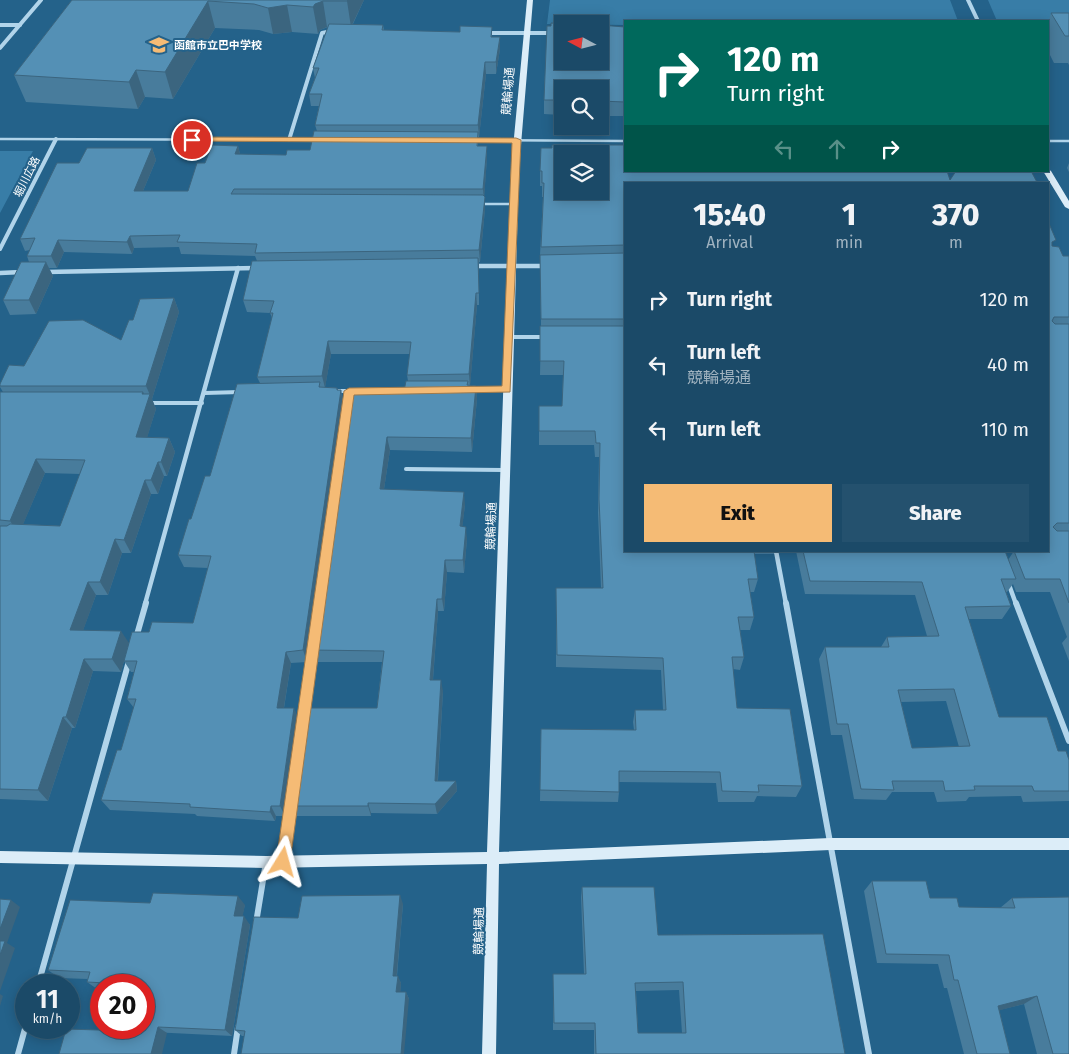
<!DOCTYPE html>
<html lang="en">
<head>
<meta charset="utf-8">
<style>
	body { margin:0; font-family:"Fira Sans","Noto Sans JP",sans-serif; background:#24516e; color:#f1f3f6; height:100vh; display:flex; flex-direction:column; font-size:19px; white-space:nowrap }
	* { box-sizing:border-box; margin:0 }
	p { font-size:16px; color:#a0b3c0 }
	.icon { flex:none; width:28px; height:28px; fill:none; stroke:currentColor; stroke-width:2; stroke-linecap:round; stroke-linejoin:round }
	.map { position:relative; flex:1; overflow:hidden }
	.side { position:absolute; left:624px; top:182px; width:425px; height:370px; display:flex; flex-direction:column; background:#1b4a68; border-radius:0px; box-shadow:0 2px 12px #0003,0 0 0 1px #39627c }
	.side>* { flex:none }
	.guide { position:absolute; left:624px; top:20px; width:425px; height:152px; border-radius:0px; box-shadow:0 2px 12px #0003,0 0 0 1px #39627c; background:#00695c; color:#fff; overflow:hidden }
	.needle { width:32px; rotate:277deg }
	.tools { position:absolute; left:554px; top:15px; display:grid; gap:10px }
	.tools a { display:grid; place-items:center; width:55px; height:55px; border-radius:0px; background:#1b4a68; box-shadow:0 2px 12px #0003,0 0 0 1px #39627c; font-size:25px }
	.speed { position:absolute; left:15px; top:974px; display:flex; gap:10px; font-size:25px; font-weight:700; text-align:center }
	.speed>* { display:grid; place-content:center; width:65px; height:65px; border-radius:50%; background:#1b4a68; box-shadow:0 2px 12px #0003,0 0 0 1px #39627c; line-height:1 }
	.speed small { font-size:12px; font-weight:400 }
	.speed .limit { border:8px solid #d22; background:#fff; color:#111 }
	.pin { position:absolute; display:grid; place-items:center; width:42px; height:42px; color:#fff; margin:-21px; border:2px solid #fff; border-radius:50%; box-shadow:0 1px 5px #0007 }
	.me { position:absolute; width:55px; margin:-28px; rotate:8deg; stroke-linejoin:round; filter:drop-shadow(0 0 4px #0008) }
	.turn { display:flex; align-items:center; gap:18px; height:105px; padding:0 20px; font-size:22px }
	.turn .icon { width:65px; height:65px; stroke-width:2.5 }
	.turn b { display:block; font-size:35px; line-height:42px }
	.lanes { display:flex; align-items:center; height:48px; padding:0 20px; background:#0003; justify-content:center; gap:25px; direction:ltr }
	.lanes .off { opacity:.35 }
	.eta { display:flex; justify-content:space-evenly; align-items:center; height:85px; text-align:center }
	.eta b { font-size:30px; font-weight:800; line-height:35px }
	.action { display:flex; gap:10px; margin-top:auto; padding:10px 20px }
	.action a { flex:1; height:58px; border-radius:0px; background:#f5bb75; color:#111; font-size:20px; font-weight:800; line-height:58px; text-align:center }
	.action a+a { background:#24516e; color:#f1f3f6 }
	ul { padding:0; list-style:none }
	li { display:flex; align-items:center; gap:15px; height:65px; padding:0 20px }
	li div { flex:1 }
	li b { display:block; font-size:19px }
	li em { font-style:normal }
	.map>svg:first-child { display:block }
</style>
</head>
<body>
<div class="map">
<svg width="1069" height="1054" viewBox="0 0 1069 1054">
	<rect width="100%" height="100%" fill="#24628a"/>
	<!-- green -->
	<g fill="#387da7">
		<polygon points="550,0 950,0 958,21 625,21 625,25 547,24"/>
		<polygon points="988,0 1069,0 1069,36 1048,36 1048,21 997,21"/>
		<polygon points="0,151 33,151 0,213"/>
	</g>
	<g fill="none" stroke-linecap="round" stroke-linejoin="round">
		<!-- lane-far2 -->
		<g stroke="#b1d4ea" stroke-width="2.5">
			<polyline points="0,139 315,140"/>
			<polyline points="475,140 625,141"/>
			<polyline points="1048,141 1069,141"/>
			<polyline points="482,204 515,204"/>
		</g>
		<!-- lane-far1 -->
		<g stroke="#b1d4ea" stroke-width="4">
			<polyline points="510,337 545,337"/>
			<polyline points="472,390 507,390"/>
			<polyline points="337,391 352,391"/>
			<polyline points="379,391 407,391"/>
			<polyline points="205,393 240,392"/>
			<polyline points="150,403 202,403"/>
			<polyline points="406,469 503,470"/>
		</g>
		<!-- lane -->
		<g stroke="#b1d4ea" stroke-width="4.5">
			<polyline points="304,711 313,649"/>
			<polyline points="283,860 291,805"/>
		</g>
		<!-- street-far2 -->
		<g stroke="#b1d4ea" stroke-width="4">
			<polyline points="968,0 978,21"/>
			<polyline points="0,25 20,25"/>
			<polyline points="486,33 562,33"/>
			<polyline points="0,48 41,0"/>
			<polyline points="289,140 322,33 332,31"/>
			<polyline points="0,249 56,139"/>
		</g>
		<!-- street-far1 -->
		<g stroke="#b1d4ea" stroke-width="4.5">
			<polyline points="473,266 547,266"/>
			<polyline points="46,272 257,268"/>
			<polyline points="0,273 22,272"/>
			<polyline points="749,551 776,551"/>
			<polyline points="776,551 786,604"/>
			<polyline points="1008,582 1016,604"/>
			<polyline points="145,604 238,268"/>
		</g>
		<!-- street -->
		<g stroke="#b1d4ea" stroke-width="6">
			<polyline points="786,603 869,1054"/>
			<polyline points="1016,603 1069,741"/>
			<polyline points="136,638 146,603"/>
			<polyline points="256,923 266,862"/>
			<polyline points="38,985 129,661"/>
			<polyline points="18,1054 26,1025"/>
			<polyline points="234,1054 238,1027"/>
		</g>
		<!-- secondary -->
		<g fill="#dcedf8" fill-rule="evenodd">
			<polygon points="527,0 533,0 519,169 499,852 830,838 1069,838 1069,850 830,850 499,864 496,1054 482,1054 487,864 266,868 0,863 0,851 266,856 487,852 511,169"/>
			<polygon points="1048,169 1051,171 1069,201 1069,209 1065,207 1043,171 1048,171"/>
		</g>
	</g>
	<!-- wall -->
	<g fill="#487c9c" fill-rule="evenodd">
		<path d="M72,0h292l-11,24 30,1 1,5 76,2 32,-5v10h8v12l-4,25h-10l-7,63h-1v9h9v12l-3,39 1,12 -5,53h-1v43h-2l-7,80 6,1 1,13 -5,53 -82,-2 -6,39 81,16 -3,22 5,12 -3,34 -17,-1 -3,39h-6l-5,69 10,11 -5,90h18l1,10 -20,23 -66,-1v3h-78l-5,-10 89,-98 5,-46h-67l-4,-12 97,-269 -1,-6 3,-21h-79l-6,33 12,1 1,2h3l2,14 -36,258 -16,1 -7,45 15,11 -14,97h-9l-1,5 -78,-5 -2,-2 -85,-4 -9,-10 20,-50 13,-42 -7,-9 7,-27h-3l-7,-11 -3,11 -28,-1 -18,57h-3l-24,73 -48,-2v2v-409h3l-3,-5v-3l24,-18 97,-26 12,-20 41,-22 5,14 -27,87 4,10 -9,28 22,1 6,14 -8,24h-3l-6,18h-7l-20,59h-9l-14,42h-12l-13,35 46,13 20,-11 44,-9 15,-55 -24,-1 -6,-12 13,-36 19,-43 50,-93 -3,-6 15,-59 -2,-5 -23,-1 -4,-12 14,-39 -2,-5 -74,-2 -2,-7 -45,1 -2,6 -68,-2 -7,16h-8l4,8 -17,38 -26,1 -7,-15 26,-38 -2,-6 3,-6 -5,1 -5,-12 59,-76 73,-15 4,12 -13,31h45l17,-28 33,-17 2,8 46,1 24,-5 7,-19 -2,-6 4,-19h-8l-2,-12 6,-16 -2,-10 15,-41 -8,3 -2,4 -26,-2 -19,2 -14,-4 -44,-2 -42,71 -28,-2 -7,12 -112,-7 -12,-27zM45,473l35,1 -20,52 -37,-2z"/>
		<polygon points="1051,13 1069,13 1069,65 1068,63 1054,63 1048,51 1048,23"/>
		<polygon points="625,27 625,116 600,116 600,89 562,89 562,115 544,114 544,100"/>
		<polygon points="552,148 625,171 947,171 950,180 1038,184 625,184 625,551 758,579 754,592 750,592 754,617 750,630 740,630 744,657 740,670 733,669 737,708 802,786 796,797 757,796 754,802 718,802 716,783 619,782 619,792 618,802 540,801 541,729 634,730 633,722 635,710 663,710 661,670 556,667 556,588 601,588 598,513 599,457 595,457 594,445 539,445 539,406 562,406 563,375 540,375 541,326 540,255 543,197 542,197 542,186 540,186 540,171"/>
		<polygon points="1069,163 1069,172 1067,168"/>
		<path d="M1052,246l11,10h6v405l-7,-18 5,-6 -17,-45h-34l-3,-8 -6,8h-1l5,14 -9,13h-34l31,98 59,34 11,9v41l-46,1 -2,-6 -52,1 -3,4 -29,1 -3,-10h-42l-6,8 -32,-1 -12,-64h-11l-12,-76 6,-12h56l6,-10 40,-1 -12,-41 -110,-1 -9,-43h209l3,9 6,-9h34zM946,701l13,46 -47,1 -11,-46z"/>
		<polygon points="872,881 959,907 1000,908 1012,898 1069,1054 1037,1054 1024,1004 999,1010 1010,1054 964,1054 947,988 944,988 938,964 877,963 864,891"/>
		<path d="M582,887l76,48 187,119h-251v-24h-41v-56h31l-3,-77zM679,990l3,43h-44l-2,-42z"/>
		<polygon points="150,903 245,905 242,916 250,925 232,1036 131,1031 144,985 101,985 101,989 97,989 87,982 88,979 59,978 48,970"/>
		<polygon points="403,904 397,976 401,983 400,992 406,992 409,999 244,1036 242,1036 235,1030 298,918"/>
	</g>
	<!-- shaded-wall -->
	<g fill="#3b657f">
		<polygon points="348,0 364,0 351,27 347,1"/>
		<polygon points="208,1 215,28 173,99 165,72"/>
		<polygon points="323,1 327,27 320,30 318,34 313,7 315,4"/>
		<polygon points="287,5 292,32 273,34 268,8"/>
		<polygon points="500,37 500,49 496,74 496,62"/>
		<polygon points="485,62 486,74 479,137 478,125"/>
		<polygon points="136,70 145,97 138,109 129,82"/>
		<polygon points="238,146 241,158 235,154"/>
		<polygon points="487,146 487,158 484,201 483,189"/>
		<polygon points="152,148 156,160 138,203 134,191"/>
		<polygon points="485,197 485,209 480,262 479,250"/>
		<polygon points="130,236 134,248 132,254 127,242"/>
		<polygon points="58,240 64,252 57,268 51,256"/>
		<polygon points="478,258 479,270 479,305 479,293"/>
		<polygon points="46,262 53,276 36,314 29,300"/>
		<polygon points="476,293 477,305 470,387 469,374"/>
		<polygon points="174,298 179,312 152,399 156,409 143,451 136,437 142,394 143,392 147,402 150,395 146,386"/>
		<polygon points="328,341 331,354 325,388 322,376"/>
		<polygon points="476,386 477,399 472,452 471,438"/>
		<polygon points="337,388 340,398 341,390 343,404 307,662 303,650"/>
		<polygon points="387,437 390,450 382,502 380,489"/>
		<polygon points="169,438 175,452 167,476 161,462"/>
		<polygon points="36,459 45,473 19,534 10,521"/>
		<polygon points="158,462 164,476 158,494 151,480"/>
		<polygon points="145,480 151,494 131,553 124,540"/>
		<polygon points="464,492 465,505 461,539 460,526"/>
		<polygon points="466,527 467,539 464,573 463,560"/>
		<polygon points="115,539 122,553 108,595 100,582"/>
		<polygon points="445,560 447,572 444,611 442,599"/>
		<polygon points="88,582 96,595 79,642 70,630"/>
		<polygon points="437,599 438,611 432,691 430,680"/>
		<polygon points="121,631 129,643 121,672 112,659"/>
		<polygon points="286,652 291,663 282,719 277,708"/>
		<polygon points="84,659 93,671 75,728 66,717"/>
		<polygon points="441,680 443,691 437,791 435,781"/>
		<polygon points="294,708 299,719 285,816 280,806"/>
		<polygon points="63,717 72,728 48,801 38,790"/>
		<polygon points="456,781 457,791 437,814 435,804"/>
		<polygon points="368,803 371,813 371,816 368,806"/>
		<polygon points="271,806 276,816 275,821 270,812"/>
		<polygon points="400,895 403,904 396,983 393,976"/>
		<polygon points="238,896 245,905 241,924 234,916"/>
		<polygon points="11,900 20,907 7,943 15,948 0,991 0,929"/>
		<polygon points="244,916 250,925 232,1036 225,1030"/>
		<polygon points="398,976 401,983 400,999 396,992"/>
		<polygon points="406,992 409,999 404,1054 401,1054"/>
		<polygon points="0,994 3,996 0,1006"/>
		<polygon points="1037,996 1024,1004 986,1014 998,1006"/>
		<polygon points="158,1027 167,1033 162,1054 151,1054"/>
	</g>
	<!-- building -->
	<g fill="#5490b5" stroke="#3b657f" fill-rule="evenodd">
		<polygon points="72,0 348,0 347,1 323,1 315,4 313,7 287,5 268,8 254,4 208,1 165,72 136,70 129,82 14,75"/>
		<polygon points="1051,13 1069,13 1069,36 1065,36"/>
		<polygon points="551,23 566,24 562,24 562,61 600,61 600,25 625,27 625,102 600,101 600,89 562,89 562,100 544,100 547,26 551,26"/>
		<polygon points="329,24 383,25 382,30 460,32 460,26 492,27 491,37 500,37 496,62 485,62 478,125 315,125 322,94 309,94 319,68 313,68"/>
		<polygon points="314,131 478,132 477,146 487,146 483,189 234,189 231,194 483,195 485,197 479,250 255,253 257,244 177,242 180,235 130,236 127,242 58,240 51,256 27,256 35,238 20,239 57,163 79,163 87,148 152,148 134,191 188,191 197,163 205,163 212,145 238,146 235,154 286,155 287,150 310,150"/>
		<path d="M552,145h73v26h230l3,1 1,-1h88l3,9 6,-9h75l7,13h-413v61l-84,2 3,-64h-2v-12h-2l1,-23h11zM562,154h38v37h-38z"/>
		<polygon points="1048,221 1056,240 1052,242 1052,246 1059,247 1063,256 1069,256 1069,317 1054,317 1052,321 1055,324 1069,324 1069,523 1057,523 1053,527 1057,531 1069,531 1069,603 1060,579 1025,579 1014,551 1048,551"/>
		<polygon points="625,253 625,319 541,319 540,255"/>
		<polygon points="478,258 479,293 476,293 469,374 407,375 411,342 328,341 322,376 257,377 273,313 270,313 274,301 243,300 252,261"/>
		<polygon points="21,262 46,262 29,300 3,300"/>
		<polygon points="174,298 146,386 0,386 0,384 9,365 24,366 49,321 83,320 121,340 129,320 133,320 140,299"/>
		<polygon points="540,326 625,326 625,551 754,551 758,579 748,579 754,617 738,617 744,657 732,657 737,708 790,709 802,786 758,785 759,792 722,791 720,772 619,771 619,792 540,790 541,729 636,730 635,710 666,710 663,658 557,655 556,588 603,588 599,499 600,443 596,443 595,431 539,431 539,406 562,406 564,361 540,361"/>
		<polygon points="406,381 468,381 467,385 476,386 471,438 387,437 380,489 464,492 460,526 466,527 463,560 445,560 442,599 437,599 430,680 441,680 435,781 456,781 435,804 368,803 368,806 288,806 303,708 377,708 384,651 311,650 348,390 404,391"/>
		<polygon points="320,382 319,387 337,388 337,390 341,390 303,650 286,652 277,708 294,708 280,806 271,806 270,812 190,807 190,804 101,800 117,750 121,750 136,699 127,699 137,661 124,661 132,632 149,632 152,622 193,623 211,556 178,555 189,519 191,519 205,476 210,476 237,384"/>
		<polygon points="0,392 143,392 142,394 150,394 136,437 169,438 161,462 158,462 151,480 145,480 124,540 115,539 100,582 88,582 70,630 121,631 112,659 84,659 66,717 63,717 38,790 0,789 0,526 7,526 10,524 60,526 85,460 36,459 10,521 0,520"/>
		<path d="M803,551h202l11,28h-15l10,27 -46,1 34,110h48l11,34h8l3,9v31h-35l-2,-5h-58l1,4 -30,1 -2,-10h-51l2,9 -33,-1 -13,-65h-11l-12,-77h64l-2,-10 52,-1 -17,-54 -112,-1zM954,689l16,57 -58,2 -14,-58z"/>
		<polygon points="872,881 926,881 930,898 957,898 959,907 1015,908 1012,898 1069,897 1069,1054 1053,1054 1037,996 998,1006 1010,1054 977,1054 958,980 954,980 949,955 886,954"/>
		<path d="M582,887h72l4,48 165,-1 22,120h-249l-1,-31h-41l-1,-49h33zM683,982l3,51h-48l-3,-50z"/>
		<polygon points="153,893 238,896 234,916 244,916 225,1030 158,1027 151,1054 59,1054 66,1029 131,1031 132,1028 144,1028 144,985 87,982 90,972 48,970 70,900 150,903"/>
		<polygon points="400,895 393,976 398,976 396,992 406,992 401,1054 241,1054 245,1031 235,1030 254,917 298,918 302,896"/>
		<polygon points="0,899 11,900 0,929"/>
		<polygon points="0,941 5,941 0,955"/>
	</g>
	<!-- route -->
	<polygon fill="#f5bb75" stroke="#9f7a4c" points="192,137 516,138 521,140 510,392 354,395 290,862 288,867 283,869 278,867 276,862 344,391 349,388 502,386 512,143 189,141 188,140"/>
	<!-- icons -->
	<defs>
		<symbol id="school-bare" viewBox="-9 -9 18 18"><path d="M0-5L7-2L0 1L-7-2ZM-4 1L0 2.5L4 1V4Q0 6-4 4Z" fill="#f5bb75" stroke="#24628a" stroke-width="2.5" paint-order="stroke"/></symbol>
	</defs>
	<g fill-rule="evenodd">
		<use href="#school-bare" x="145" y="31" width="28" height="28"/>
	</g>
	<g text-anchor="middle" dominant-baseline="central" stroke-width="4" stroke-linejoin="round" paint-order="stroke">
		<!-- far-poi labels -->
		<g font-size="11" font-weight="bold" fill="#fff" stroke="#24628a" text-anchor="start">
			<text x="174" y="45">函館市立巴中学校</text>
		</g>
		<!-- far-street labels -->
		<g font-size="11" fill="#fff" stroke="#24628a">
			<text transform="translate(27 177) rotate(-63)">堀川広路</text>
		</g>
		<!-- street labels -->
		<g font-size="12" fill="#fff" stroke="#24628a">
			<text transform="translate(508 91) rotate(-85)">競輪場通</text>
			<text transform="translate(491 526) rotate(-88)">競輪場通</text>
			<text transform="translate(479 931) rotate(-89)">競輪場通</text>
		</g>
	</g>
</svg>
<div class="tools">
<a><svg class="needle" viewBox="-14 -14 28 28"><path d="M0-13l5 13h-10z" fill="#e53935"/><path d="M0 13l5-13h-10z" fill="#a0b3c0"/></svg></a>
<a><svg class="icon" aria-label="search" viewBox="0 0 24 24"><circle cx="10" cy="10" r="6"/><path d="M15 15l6 6"/></svg></a>
<a><svg class="icon" aria-label="layers" viewBox="0 0 24 24"><path d="M12 4l9 5-9 5-9-5zM3 14l9 5 9-5"/></svg></a>
</div>
<div class="speed"><div>11<small>km/h</small></div><div class="limit">20</div></div>
<div class="pin" style="left:192px;top:140px;background:#d93025"><svg class="icon" aria-label="arrive" viewBox="0 0 24 24"><path d="M6 21V4h12l-3 4 3 4H6"/></svg></div>
<svg class="me" style="left:283px;top:862px" viewBox="-20 -20 40 40"><path d="M0-17L14 15 0 8-14 15z" fill="#f5bb75" stroke="#fff" stroke-width="4"/></svg>
<div class="guide">
<div class="turn"><svg class="icon" aria-label="right" viewBox="0 0 24 24"><path d="M7 20v-9h11M14 6l5 5-5 5"/></svg><div><b>120 m</b>Turn right</div></div>
<div class="lanes"><svg class="icon off" aria-label="left" viewBox="0 0 24 24"><path d="M17 20v-9H6M10 6l-5 5 5 5"/></svg><svg class="icon off" aria-label="ahead" viewBox="0 0 24 24"><path d="M12 20V5M6 11l6-6 6 6"/></svg><svg class="icon" aria-label="right" viewBox="0 0 24 24"><path d="M7 20v-9h11M14 6l5 5-5 5"/></svg></div>
</div>
<section class="side">
<div class="eta">
<div><b>15:40</b><p>Arrival</p></div>
<div><b>1</b><p>min</p></div>
<div><b>370</b><p>m</p></div>
</div>
<ul>
<li><svg class="icon" aria-label="right" viewBox="0 0 24 24"><path d="M7 20v-9h11M14 6l5 5-5 5"/></svg><div><b>Turn right</b></div><em>120 m</em></li>
<li><svg class="icon" aria-label="left" viewBox="0 0 24 24"><path d="M17 20v-9H6M10 6l-5 5 5 5"/></svg><div><b>Turn left</b><p>競輪場通</p></div><em>40 m</em></li>
<li><svg class="icon" aria-label="left" viewBox="0 0 24 24"><path d="M17 20v-9H6M10 6l-5 5 5 5"/></svg><div><b>Turn left</b></div><em>110 m</em></li>
</ul>
<div class="action"><a>Exit</a><a>Share</a></div>
</section>
</div>
</body>
</html>
